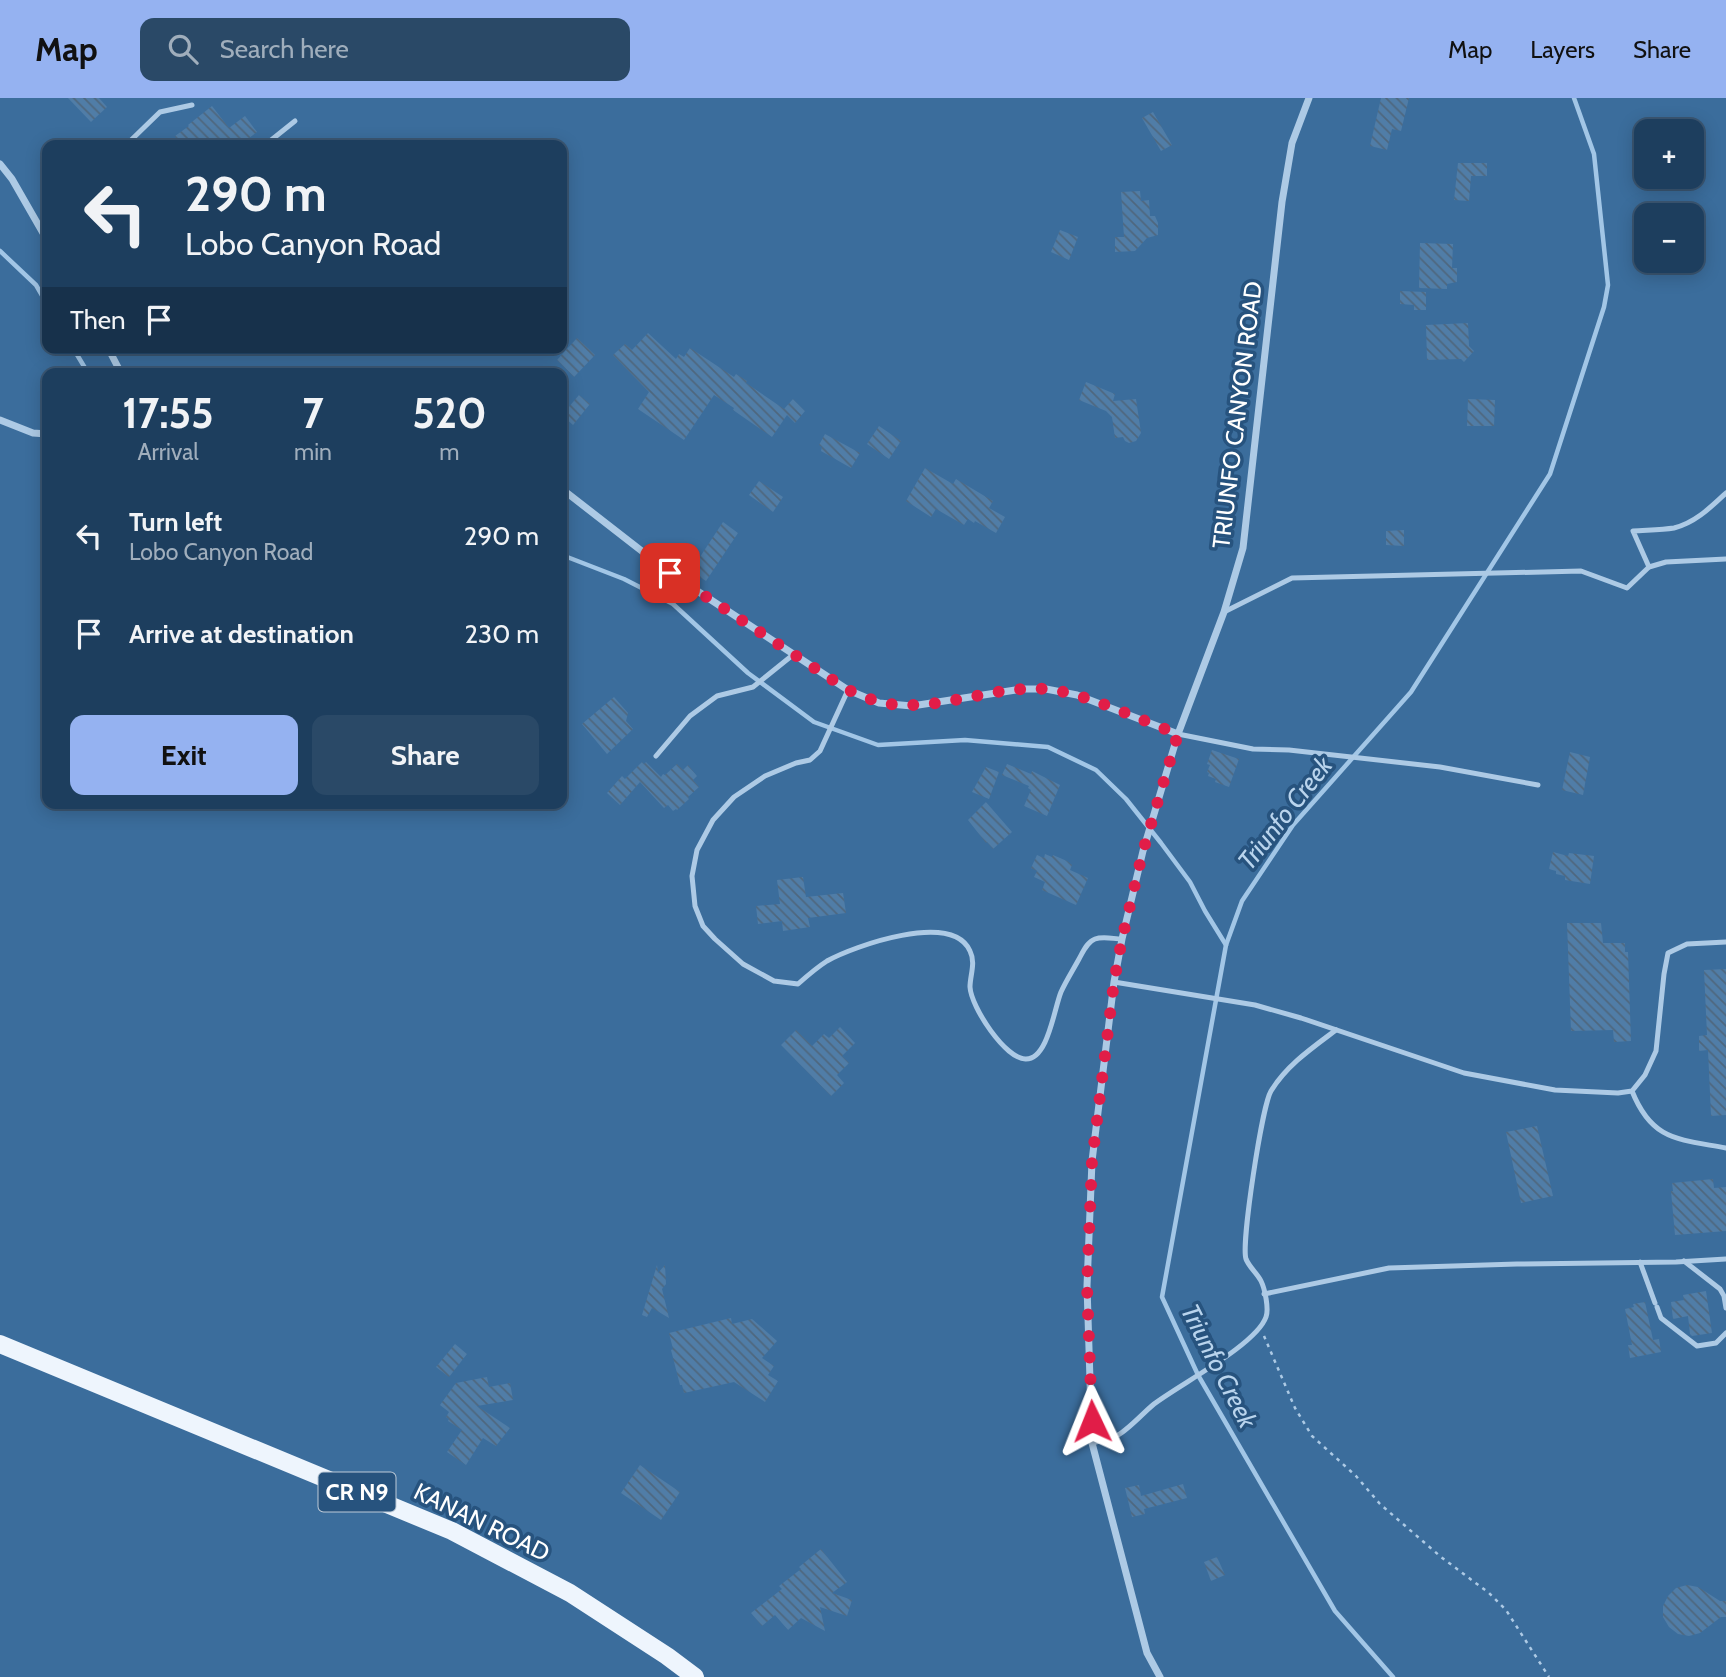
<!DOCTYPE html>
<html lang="en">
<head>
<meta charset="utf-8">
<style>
	body { margin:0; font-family:Cabin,sans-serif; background:#2a4967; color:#f1f3f6; height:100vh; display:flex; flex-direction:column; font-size:26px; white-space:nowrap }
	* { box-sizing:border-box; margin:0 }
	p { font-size:23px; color:#a0aebc }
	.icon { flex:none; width:38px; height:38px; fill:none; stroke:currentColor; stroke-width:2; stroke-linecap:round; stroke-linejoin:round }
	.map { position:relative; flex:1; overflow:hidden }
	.panel { position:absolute; left:42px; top:270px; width:525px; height:441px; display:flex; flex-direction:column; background:#1d3e5e; border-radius:14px; box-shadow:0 4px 18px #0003,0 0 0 2px #3b5773 }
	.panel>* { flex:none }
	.top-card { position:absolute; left:42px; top:42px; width:525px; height:214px; border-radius:14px; box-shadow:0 4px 18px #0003,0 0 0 2px #3b5773; background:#1d3e5e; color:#f1f3f6; overflow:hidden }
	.buttons { position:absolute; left:1634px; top:21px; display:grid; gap:14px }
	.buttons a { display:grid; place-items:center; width:70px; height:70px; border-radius:14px; background:#1d3e5e; box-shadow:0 4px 18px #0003,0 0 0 2px #3b5773; font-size:35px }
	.pin { position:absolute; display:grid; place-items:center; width:60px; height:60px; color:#fff; margin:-30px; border-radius:14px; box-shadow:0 4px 10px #0006 }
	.me { position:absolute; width:77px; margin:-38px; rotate:358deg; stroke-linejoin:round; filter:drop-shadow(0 0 5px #0008) }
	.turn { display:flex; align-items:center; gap:24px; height:147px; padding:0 28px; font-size:32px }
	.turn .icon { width:91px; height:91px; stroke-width:2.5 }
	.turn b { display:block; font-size:49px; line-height:60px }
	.then { display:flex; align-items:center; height:66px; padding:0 28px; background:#0003; gap:14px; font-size:26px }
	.eta { display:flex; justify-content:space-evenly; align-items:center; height:119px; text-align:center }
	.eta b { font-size:42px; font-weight:700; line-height:49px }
	.button { display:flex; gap:14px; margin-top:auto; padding:14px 28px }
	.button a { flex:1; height:80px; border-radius:14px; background:#95b2f1; color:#111; font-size:28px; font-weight:700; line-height:80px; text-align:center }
	.button a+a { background:#2a4967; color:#f1f3f6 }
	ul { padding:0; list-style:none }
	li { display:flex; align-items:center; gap:21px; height:98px; padding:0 28px }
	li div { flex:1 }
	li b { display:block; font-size:26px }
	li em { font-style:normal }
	header { display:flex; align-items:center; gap:42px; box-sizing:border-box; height:98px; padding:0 35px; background:#95b2f1; color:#111 }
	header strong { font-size:33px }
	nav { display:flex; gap:38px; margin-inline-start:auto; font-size:24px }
	.search { width:490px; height:63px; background:#2a4967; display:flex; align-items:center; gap:18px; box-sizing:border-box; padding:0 24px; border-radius:14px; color:#a0aebc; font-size:26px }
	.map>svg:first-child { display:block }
</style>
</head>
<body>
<header>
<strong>Map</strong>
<div class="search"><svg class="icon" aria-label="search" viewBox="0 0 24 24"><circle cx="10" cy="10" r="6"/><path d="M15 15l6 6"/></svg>Search here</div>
<nav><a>Map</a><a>Layers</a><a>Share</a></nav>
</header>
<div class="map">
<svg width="1726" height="1579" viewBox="0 0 1726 1579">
	<defs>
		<pattern id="building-back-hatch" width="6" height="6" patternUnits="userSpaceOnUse" patternTransform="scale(1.75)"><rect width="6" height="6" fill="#507da7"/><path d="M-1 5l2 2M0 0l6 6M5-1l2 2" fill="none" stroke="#4e677e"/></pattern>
	</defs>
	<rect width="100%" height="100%" fill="#27537e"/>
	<!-- grass -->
	<path fill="#3b6d9c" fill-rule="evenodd" d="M0,0h1726v1579h-1726zM1647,33h45v46h-45zM47,47h515v203h-515zM1647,117h45v46h-45zM47,275h515v430h-515z"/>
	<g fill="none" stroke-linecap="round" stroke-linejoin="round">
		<!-- stream -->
		<g stroke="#a2c6e6" stroke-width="4.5">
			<polyline points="0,153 36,187 47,206"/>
			<polyline points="73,250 88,275"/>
			<polyline points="562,457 624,481 673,506 748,575 814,624 878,647 965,642 1048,649 1096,672 1126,701 1161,745 1190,784 1205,813 1226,847"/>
			<polyline points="1393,1579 1335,1513 1198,1277 1162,1199 1226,847 1242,803 1293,727 1411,594 1550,376 1604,209 1608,187 1594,56 1574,0"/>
		</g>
	</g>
	<!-- building -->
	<g fill="url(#building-back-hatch)">
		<polygon points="68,0 99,0 107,9 91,24"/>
		<polygon points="1381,0 1409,0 1401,33 1392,31 1387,52 1370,48"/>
		<polygon points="212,8 229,30 245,18 257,34 240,47 168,47 176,40 175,38 189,28 188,27"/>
		<polygon points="1153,14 1172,47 1161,53 1142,20"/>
		<polygon points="1458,65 1487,65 1487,78 1471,78 1469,103 1454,102"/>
		<polygon points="1140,93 1141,103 1149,102 1150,118 1155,118 1158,125 1158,137 1147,140 1135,153 1115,154 1115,139 1124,139 1121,94"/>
		<polygon points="1060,132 1078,139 1069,162 1051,154"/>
		<polygon points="1420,145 1453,146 1452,170 1457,170 1457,184 1447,186 1447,191 1419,190"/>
		<polygon points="1400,193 1426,194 1426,212 1414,212 1414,207 1400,206"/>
		<polygon points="1468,225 1469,248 1474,253 1464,264 1461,261 1427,262 1426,227"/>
		<polygon points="648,235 676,261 679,256 684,259 690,250 734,279 736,276 747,283 746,285 784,311 793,301 805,313 795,325 787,317 772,339 733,312 734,310 714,297 684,342 638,311 649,294 613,257 625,246 632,252"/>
		<polygon points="577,240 595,257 574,279 557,262"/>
		<polygon points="1086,284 1115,296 1113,303 1136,301 1141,335 1136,343 1129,345 1125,343 1123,339 1115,340 1112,319 1106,313 1079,302"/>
		<polygon points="579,297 590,306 573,327 562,317"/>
		<polygon points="1468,301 1495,302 1494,328 1467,328"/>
		<polygon points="879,328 901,343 889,361 867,346"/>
		<polygon points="825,336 860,355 851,370 821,353 822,349 819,347"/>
		<polygon points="925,370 953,386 956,381 993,403 989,410 1005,419 996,435 975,423 974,425 968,421 964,427 936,411 931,419 906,403"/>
		<polygon points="759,383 783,399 773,414 749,397"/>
		<polygon points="723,424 738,435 706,483 690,474"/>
		<polygon points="1404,432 1404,448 1386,447 1386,433"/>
		<polygon points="614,599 628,615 626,623 633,631 607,656 582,626"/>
		<polygon points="1212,652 1239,661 1229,689 1215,684 1216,681 1208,678 1209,675 1207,674 1210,667 1207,666"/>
		<polygon points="1570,654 1590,659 1583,697 1562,692"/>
		<polygon points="642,664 644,666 646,664 661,679 663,676 665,677 677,666 683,672 688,667 697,678 693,682 699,689 688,699 689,701 677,712 676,711 673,713 668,707 664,710 640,684 620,707 607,695 622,678 625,681"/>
		<polygon points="1007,666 1031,676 1032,673 1060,687 1047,718 1024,708 1031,692 1028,690 1029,688 1002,677"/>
		<polygon points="986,669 999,674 989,701 972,694"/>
		<polygon points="986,704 1012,734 993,751 987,744 986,745 968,722"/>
		<polygon points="1553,754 1568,758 1569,755 1594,758 1590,786 1565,782 1565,778 1556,776 1556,773 1549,771"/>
		<polygon points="1045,756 1052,759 1053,757 1067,763 1072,767 1070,772 1088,780 1076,807 1042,792 1045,784 1034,779 1037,773 1031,770 1037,757 1044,760"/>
		<polygon points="803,779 806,799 843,795 846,815 808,820 810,829 783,833 782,823 758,826 756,808 780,806 777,782"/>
		<polygon points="1567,825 1601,825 1603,845 1625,845 1625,854 1628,854 1631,943 1614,944 1613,932 1571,933"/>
		<polygon points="1726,871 1726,1017 1711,1018 1708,952 1699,953 1699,938 1707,937 1704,872"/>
		<polygon points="840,929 855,945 842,958 849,965 837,977 844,985 831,998 781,947 796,932 812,948 824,936 829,940"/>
		<polygon points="1537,1028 1553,1098 1521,1105 1506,1034"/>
		<polygon points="1713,1081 1714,1090 1726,1089 1726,1133 1675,1137 1671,1093 1673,1093 1672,1085"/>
		<polygon points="657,1167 658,1175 665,1167 666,1186 662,1191 669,1220 652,1210 647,1219 642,1217"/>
		<polygon points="1706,1193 1712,1235 1692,1238 1690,1236 1688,1218 1673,1221 1671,1204 1684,1202 1683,1197"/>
		<polygon points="1645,1204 1653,1242 1659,1241 1661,1254 1630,1260 1628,1247 1632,1247 1625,1211 1634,1209 1633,1206"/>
		<polygon points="731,1220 732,1226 752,1221 777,1243 762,1260 774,1268 768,1277 778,1283 765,1304 734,1284 684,1295 682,1287 680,1287 671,1252 673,1251 669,1235"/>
		<polygon points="455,1246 467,1256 449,1279 436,1269"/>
		<polygon points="487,1279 489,1289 510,1285 513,1302 477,1308 510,1330 496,1348 483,1340 466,1367 447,1354 462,1332 448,1323 449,1321 446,1319 449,1314 440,1307 456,1285"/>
		<polygon points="640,1367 680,1394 661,1422 621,1395"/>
		<polygon points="1183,1386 1187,1400 1144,1411 1145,1416 1132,1419 1125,1390 1139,1387 1141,1398"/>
		<polygon points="821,1451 847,1484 832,1495 852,1502 847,1518 820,1509 825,1533 801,1520 788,1532 775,1517 762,1528 751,1515 782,1491 779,1488 801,1471 799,1469"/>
		<polygon points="1217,1459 1225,1477 1211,1483 1204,1464"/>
		<polygon points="1687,1487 1698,1489 1720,1503 1726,1503 1726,1519 1721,1519 1700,1535 1689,1538 1678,1536 1669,1529 1663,1519 1663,1508 1668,1498 1676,1490"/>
	</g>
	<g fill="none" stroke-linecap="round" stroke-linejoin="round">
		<!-- path -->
		<polyline stroke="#adcae5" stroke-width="2.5" stroke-dasharray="3.5 5" stroke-linecap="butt" points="1264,1238 1295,1310 1312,1338 1356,1378 1380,1406 1441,1459 1489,1495 1506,1512 1549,1579"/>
		<!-- lane -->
		<g stroke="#adcae5" stroke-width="5">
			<polyline points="126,47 160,14 192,7"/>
			<polyline points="265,47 295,23"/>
			<path d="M1649,469l-16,-36c13,-1 28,-1 41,-3 21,-5 37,-21 52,-35"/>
			<polyline points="1224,514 1292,480 1581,473 1627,490 1649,469 1666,464 1726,461"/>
			<path d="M848,592l-28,61 -10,9 -14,3 -31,13 -31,21 -21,23 -16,30 -5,26 3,30 8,20 12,13 28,25 31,17 24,3c9,-8 18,-16 29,-23 27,-15 125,-50 143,-10 6,12 0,24 0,36 1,20 36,73 56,72 22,0 28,-50 35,-67 5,-11 12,-22 18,-33 4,-7 8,-17 16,-20 8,-3 19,0 27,0"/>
			<polyline points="1178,636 1253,651 1289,652 1440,669 1538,687"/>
			<polyline points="656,658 690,618 717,598 753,589 794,556"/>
			<polyline points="1114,884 1255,907 1301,920 1464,975 1555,992 1618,995 1632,993 1645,977 1656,953 1664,876 1668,855 1687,846 1726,844"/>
			<path d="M1632,993c20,50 46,48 94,57"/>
			<polyline points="1684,1163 1720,1191 1724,1198 1726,1210"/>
			<polyline points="1640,1164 1655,1205"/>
			<polyline points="1264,1196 1389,1170 1517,1166 1676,1164 1726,1161"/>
			<polyline points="1657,1209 1661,1220 1697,1248 1716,1245 1726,1235"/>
			<path d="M1092,1345c8,-2 18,-4 26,-8 11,-6 25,-22 36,-31 26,-20 102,-59 112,-87 3,-8 -1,-28 -5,-36 -4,-8 -12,-14 -15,-22 -5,-15 16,-153 25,-168 16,-26 41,-43 65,-61"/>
		</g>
		<!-- street -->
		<g stroke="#adcae5" stroke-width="7">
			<polyline points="0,66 12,81 47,142"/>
			<polyline points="108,250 121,275"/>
			<polyline points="228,275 231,275"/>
			<polyline points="0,322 33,335 47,336"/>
			<polyline points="562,391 670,475 848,592 879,605 912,608 1022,591 1046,591 1077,597 1178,636"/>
			<polyline points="1160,1579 1147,1555 1092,1345 1087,1188 1092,1063 1114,884 1122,841 1143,753 1178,636 1224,514 1243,450 1282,104 1292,45 1309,0"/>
		</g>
		<!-- primary -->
		<polyline stroke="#eef5fd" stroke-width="18" points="0,1246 452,1433 570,1495 667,1558 695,1579"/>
	</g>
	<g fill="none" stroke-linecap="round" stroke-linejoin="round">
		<!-- route -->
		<path stroke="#e11d48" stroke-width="12" stroke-dasharray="0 21.6" d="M670,475l178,117c12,4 24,11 36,13 52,10 108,-18 161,-14 42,4 92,30 133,45l-35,117 -21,88 -8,43 -22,179 -5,125 5,135"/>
	</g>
	<g text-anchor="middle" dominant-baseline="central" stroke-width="7" stroke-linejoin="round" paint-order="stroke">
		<!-- shield labels -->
		<rect fill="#27537e" stroke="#becbd8" stroke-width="2" x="318.5" y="1374.5" width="77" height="39" rx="5"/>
		<g font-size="23" font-weight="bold" fill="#fff">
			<text x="357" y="1394">CR N9</text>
		</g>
		<!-- street labels -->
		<g font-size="24" fill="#fff" stroke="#27537e">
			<text transform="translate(1237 317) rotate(-83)">TRIUNFO CANYON ROAD</text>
			<text transform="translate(482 1424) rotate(26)">KANAN ROAD</text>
		</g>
		<!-- water labels -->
		<g font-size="26" font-style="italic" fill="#b9d4ed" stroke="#27537e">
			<text transform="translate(1285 715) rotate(-52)">Triunfo Creek</text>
			<text transform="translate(1219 1268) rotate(63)">Triunfo Creek</text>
		</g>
	</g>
</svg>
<div class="buttons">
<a>+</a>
<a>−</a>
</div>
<div class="pin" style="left:670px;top:475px;background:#d93025"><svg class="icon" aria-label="arrive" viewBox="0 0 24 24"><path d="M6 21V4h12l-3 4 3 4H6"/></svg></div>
<svg class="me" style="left:1092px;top:1323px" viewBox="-20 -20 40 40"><path d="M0-17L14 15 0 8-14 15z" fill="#e11d48" stroke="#fff" stroke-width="4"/></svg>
<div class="top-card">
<div class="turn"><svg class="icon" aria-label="left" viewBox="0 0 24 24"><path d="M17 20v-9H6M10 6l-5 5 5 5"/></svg><div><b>290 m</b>Lobo Canyon Road</div></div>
<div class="then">Then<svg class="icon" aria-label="arrive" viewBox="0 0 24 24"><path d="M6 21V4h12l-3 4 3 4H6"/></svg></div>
</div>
<section class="panel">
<div class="eta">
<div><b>17:55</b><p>Arrival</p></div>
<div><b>7</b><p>min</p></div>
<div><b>520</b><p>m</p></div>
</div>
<ul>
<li><svg class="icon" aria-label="left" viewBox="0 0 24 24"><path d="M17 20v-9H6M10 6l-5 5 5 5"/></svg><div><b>Turn left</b><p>Lobo Canyon Road</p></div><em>290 m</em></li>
<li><svg class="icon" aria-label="arrive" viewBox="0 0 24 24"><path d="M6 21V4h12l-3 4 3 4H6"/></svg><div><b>Arrive at destination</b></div><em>230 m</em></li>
</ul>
<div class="button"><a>Exit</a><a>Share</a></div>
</section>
</div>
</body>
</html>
